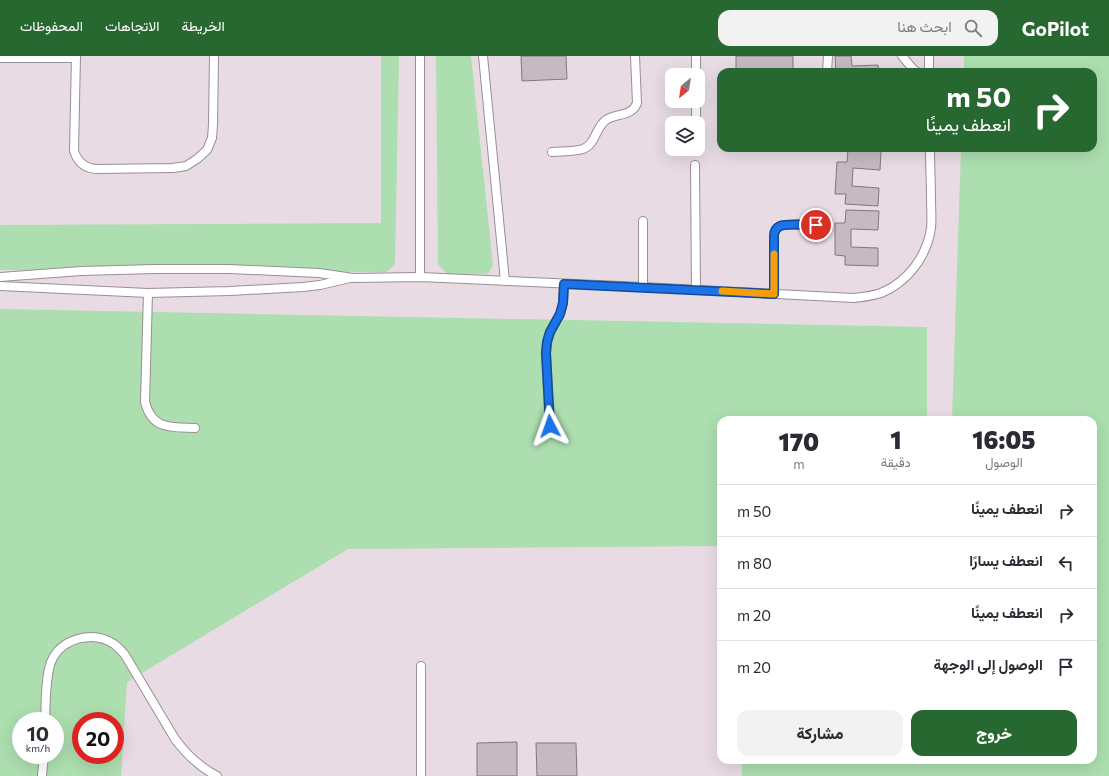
<!DOCTYPE html>
<html lang="ar">
<head>
<meta charset="utf-8">
<style>
	body { margin:0; font-family:Commissioner,Vazirmatn,sans-serif; background:#f2f2f3; color:#2b2b33; direction:rtl; height:100vh; display:flex; flex-direction:column; font-size:15px; white-space:nowrap }
	* { box-sizing:border-box; margin:0 }
	p { font-size:13px; color:#7c7c81 }
	.icon { flex:none; width:22px; height:22px; fill:none; stroke:currentColor; stroke-width:2; stroke-linecap:round; stroke-linejoin:round }
	.map { position:relative; flex:1; overflow:hidden; direction:ltr }
	.details { position:absolute; left:717px; top:360px; width:380px; height:348px; display:flex; flex-direction:column; background:#fff; border-radius:12px; box-shadow:0 4px 16px #0002; direction:rtl }
	.details>* { flex:none }
	.guide { position:absolute; left:717px; top:12px; width:380px; height:84px; border-radius:12px; box-shadow:0 4px 16px #0002; direction:rtl; background:#276730; color:#fff; overflow:hidden }
	.needle { width:26px; rotate:210deg }
	.controls { position:absolute; left:665px; top:12px; display:grid; gap:8px }
	.controls a { display:grid; place-items:center; width:40px; height:40px; border-radius:8px; background:#fff; box-shadow:0 4px 16px #0002; font-size:20px }
	.speed { position:absolute; left:12px; top:656px; display:flex; gap:8px; font-size:20px; font-weight:700; text-align:center }
	.speed>* { display:grid; place-content:center; width:52px; height:52px; border-radius:50%; background:#fff; box-shadow:0 4px 16px #0002; line-height:1 }
	.speed small { font-size:10px; font-weight:400 }
	.speed .limit { border:6px solid #d22; background:#fff; color:#111 }
	.pin { position:absolute; display:grid; place-items:center; width:34px; height:34px; color:#fff; margin:-17px; border:2px solid #fff; border-radius:50%; box-shadow:0 1px 4px #0007 }
	.me { position:absolute; width:44px; margin:-22px; rotate:356deg; stroke-linejoin:round; filter:drop-shadow(0 0 3px #0008) }
	.turn { display:flex; align-items:center; gap:14px; height:84px; padding:0 20px; font-size:18px }
	.turn .icon { width:52px; height:52px; stroke-width:2.5 }
	.turn b { display:block; font-size:28px; line-height:34px }
	.eta { display:flex; justify-content:space-evenly; align-items:center; height:68px; text-align:center }
	.eta b { font-size:24px; font-weight:800; line-height:28px }
	.primary-button { display:flex; gap:8px; margin-top:auto; padding:8px 20px }
	.primary-button a { flex:1; height:46px; border-radius:12px; background:#276730; color:#fff; font-size:16px; font-weight:800; line-height:46px; text-align:center }
	.primary-button a+a { background:#f2f2f3; color:#2b2b33 }
	ul { padding:0; list-style:none }
	li { display:flex; align-items:center; gap:12px; height:52px; padding:0 20px; border-top:1px solid #e1e1e2 }
	li div { flex:1 }
	li b { display:block; font-size:15px }
	li em { font-style:normal }
	header { display:flex; align-items:center; gap:24px; box-sizing:border-box; height:56px; padding:0 20px; background:#276730; color:#fff }
	header strong { font-size:19px }
	nav { display:flex; gap:22px; margin-inline-start:auto; font-size:14px }
	.search { width:280px; height:36px; background:#f2f2f3; display:flex; align-items:center; gap:10px; box-sizing:border-box; padding:0 14px; border-radius:12px; color:#7c7c81; font-size:15px }
	.map>svg:first-child { display:block }
</style>
</head>
<body>
<header>
<strong>GoPilot</strong>
<div class="search"><svg class="icon" aria-label="search" viewBox="0 0 24 24"><circle cx="10" cy="10" r="6"/><path d="M15 15l6 6"/></svg>ابحث هنا</div>
<nav><a>الخريطة</a><a>الاتجاهات</a><a>المحفوظات</a></nav>
</header>
<div class="map">
<svg width="1109" height="720" viewBox="0 0 1109 720">
	<rect width="100%" height="100%" fill="#e8dbe4"/>
	<!-- green -->
	<g fill="#acdeaf" fill-rule="evenodd">
		<polygon points="381,0 399,0 395,208 387,216 0,214 0,169 381,167"/>
		<polygon points="436,0 471,0 493,209 488,218 448,219 438,208"/>
		<polygon points="964,0 1109,0 1109,720 742,720 742,704 1093,704 1093,364 952,364 961,92 1093,92 1093,16 964,16"/>
		<path d="M0,253l927,18v93h-206v126l-373,3 -221,133 -6,94h-121zM21,665h34v34h-34zM81,665h34v34h-34z"/>
	</g>
	<!-- building -->
	<g fill="#c6b9c2" stroke="#83777f">
		<polygon points="521,0 566,0 567,23 522,25"/>
		<rect x="736" y="0" width="57" height="16"/>
		<polygon points="835,0 851,0 852,10 878,9 879,16 836,16"/>
		<polygon points="848,93 881,95 880,114 853,112 852,130 879,132 878,150 845,148 846,138 835,138 837,106 847,106"/>
		<polygon points="846,154 879,155 878,174 851,173 851,191 878,192 878,210 845,209 845,200 835,199 835,167 845,167"/>
		<polygon points="517,686 517,720 477,720 477,687"/>
		<polygon points="536,687 576,687 577,720 537,720"/>
	</g>
	<g fill="none" stroke-linecap="round" stroke-linejoin="round">
		<defs>
			<g id="service">
				<path d="M76,0l-2,95c4,12 12,18 24,18l75,-1 13,-2 11,-7 10,-9 5,-12 1,-13 1,-69"/>
				<polyline points="483,0 505,225"/>
				<polyline points="902,0 913,13 917,16"/>
				<polyline points="929,0 929,16"/>
				<polyline points="0,2 76,2"/>
				<polyline points="827,16 828,0"/>
				<polyline points="696,19 696,0"/>
				<polyline points="696,66 696,45"/>
				<path d="M552,96c9,-1 21,0 31,-3 13,-5 12,-21 23,-29 10,-7 26,-3 31,-17l-2,-47"/>
				<polyline points="695,109 696,234"/>
				<path d="M0,221l81,-6 74,-2h74l90,4 34,5 67,-1 223,10 211,11c9,-1 18,-2 27,-5 27,-11 46,-37 50,-65 1,-9 0,-19 0,-28 0,-17 -1,-35 -1,-52"/>
				<polyline points="420,221 420,0"/>
				<polyline points="0,230 148,237 230,235 303,231 320,229 350,222"/>
				<polyline points="643,231 643,165"/>
				<path d="M148,237l-3,109c7,28 26,25 50,26"/>
				<path d="M774,238v-58c0,-4 2,-8 6,-10 6,-3 28,-1 36,-1"/>
				<polyline points="550,370 546,297 547,286 550,276 560,258 563,247 564,228"/>
				<polyline points="421,610 421,720"/>
				<path d="M45,665c1,-18 0,-42 6,-59 10,-24 42,-32 63,-18 4,3 8,7 11,11l50,84c12,16 24,28 42,37"/>
				<polyline points="42,720 44,699"/>
			</g>
		</defs>
		<!-- service casing -->
		<use href="#service" stroke="#9b8e97" stroke-width="10"/>
		<!-- service -->
		<use href="#service" stroke="#fff" stroke-width="8"/>
	</g>
	<g fill="none" stroke-linecap="round" stroke-linejoin="round">
		<defs>
			<path id="route" d="M550,370l-4,-73 1,-11 3,-10 10,-18 3,-11 1,-19 210,10v-58c0,-4 2,-8 6,-10 7,-3 28,-1 36,-1"/>
		</defs>
		<!-- route casing -->
		<use href="#route" stroke="#114b97" stroke-width="10"/>
		<!-- route -->
		<use href="#route" stroke="#1a73e8" stroke-width="7"/>
		<!-- slow -->
		<polyline stroke="#f59e0b" stroke-width="7" points="722,235 774,238 774,198"/>
	</g>
</svg>
<div class="controls">
<a><svg class="needle" viewBox="-14 -14 28 28"><path d="M0-13l5 13h-10z" fill="#e53935"/><path d="M0 13l5-13h-10z" fill="#7c7c81"/></svg></a>
<a><svg class="icon" aria-label="layers" viewBox="0 0 24 24"><path d="M12 4l9 5-9 5-9-5zM3 14l9 5 9-5"/></svg></a>
</div>
<div class="speed"><div>10<small>km/h</small></div><div class="limit">20</div></div>
<div class="pin" style="left:816px;top:169px;background:#d93025"><svg class="icon" aria-label="arrive" viewBox="0 0 24 24"><path d="M6 21V4h12l-3 4 3 4H6"/></svg></div>
<svg class="me" style="left:550px;top:370px" viewBox="-20 -20 40 40"><path d="M0-17L14 15 0 8-14 15z" fill="#1a73e8" stroke="#fff" stroke-width="4"/></svg>
<div class="guide">
<div class="turn"><svg class="icon" aria-label="right" viewBox="0 0 24 24"><path d="M7 20v-9h11M14 6l5 5-5 5"/></svg><div><b>50 m</b>انعطف يمينًا</div></div>
</div>
<section class="details">
<div class="eta">
<div><b>16:05</b><p>الوصول</p></div>
<div><b>1</b><p>دقيقة</p></div>
<div><b>170</b><p>m</p></div>
</div>
<ul>
<li><svg class="icon" aria-label="right" viewBox="0 0 24 24"><path d="M7 20v-9h11M14 6l5 5-5 5"/></svg><div><b>انعطف يمينًا</b></div><em>50 m</em></li>
<li><svg class="icon" aria-label="left" viewBox="0 0 24 24"><path d="M17 20v-9H6M10 6l-5 5 5 5"/></svg><div><b>انعطف يسارًا</b></div><em>80 m</em></li>
<li><svg class="icon" aria-label="right" viewBox="0 0 24 24"><path d="M7 20v-9h11M14 6l5 5-5 5"/></svg><div><b>انعطف يمينًا</b></div><em>20 m</em></li>
<li><svg class="icon" aria-label="arrive" viewBox="0 0 24 24"><path d="M6 21V4h12l-3 4 3 4H6"/></svg><div><b>الوصول إلى الوجهة</b></div><em>20 m</em></li>
</ul>
<div class="primary-button"><a>خروج</a><a>مشاركة</a></div>
</section>
</div>
</body>
</html>
